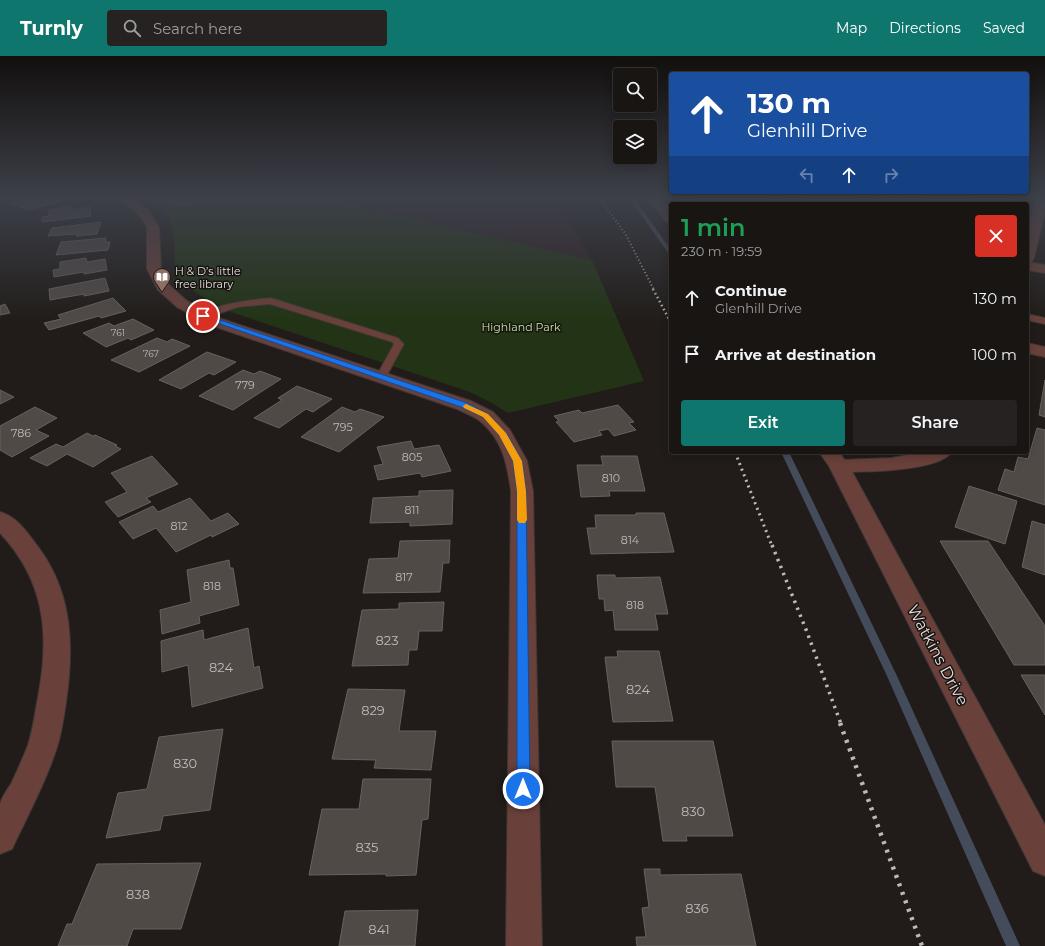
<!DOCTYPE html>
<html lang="en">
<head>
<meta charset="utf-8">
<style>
	body { margin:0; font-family:Montserrat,sans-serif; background:#262221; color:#f1f3f6; height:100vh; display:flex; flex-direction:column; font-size:15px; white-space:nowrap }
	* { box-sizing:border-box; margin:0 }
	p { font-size:13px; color:#9f9fa0 }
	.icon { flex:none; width:22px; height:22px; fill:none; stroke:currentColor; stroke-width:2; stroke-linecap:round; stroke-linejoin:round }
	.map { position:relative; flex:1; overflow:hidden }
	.panel { position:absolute; left:669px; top:146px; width:360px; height:252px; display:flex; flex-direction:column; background:#191513; border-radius:4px; box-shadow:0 2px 10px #0003,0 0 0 1px #373433 }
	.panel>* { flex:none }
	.hud { position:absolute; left:669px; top:16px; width:360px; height:122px; border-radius:4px; box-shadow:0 2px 10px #0003,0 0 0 1px #373433; background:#1a4fa0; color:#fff; overflow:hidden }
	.fabs { position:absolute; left:613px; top:12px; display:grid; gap:8px }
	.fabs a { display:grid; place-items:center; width:44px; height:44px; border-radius:4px; background:#191513; box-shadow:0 2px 10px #0003,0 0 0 1px #373433; font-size:20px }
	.pin { position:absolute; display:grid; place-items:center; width:34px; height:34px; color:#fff; margin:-17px; border:2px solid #fff; border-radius:50%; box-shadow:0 1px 4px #0007 }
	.me { position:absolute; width:44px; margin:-22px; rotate:0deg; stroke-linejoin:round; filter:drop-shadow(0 0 3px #0008) }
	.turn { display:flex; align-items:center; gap:14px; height:84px; padding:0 12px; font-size:18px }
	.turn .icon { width:52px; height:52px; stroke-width:2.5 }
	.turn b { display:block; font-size:28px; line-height:34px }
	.lanes { display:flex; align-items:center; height:38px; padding:0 12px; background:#0003; justify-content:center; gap:20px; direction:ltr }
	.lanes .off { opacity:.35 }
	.round { display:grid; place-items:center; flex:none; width:42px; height:42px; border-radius:4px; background:#262221 }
	.overview { display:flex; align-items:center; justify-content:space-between; height:68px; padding:0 12px }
	h1 { font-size:24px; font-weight:600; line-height:30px; color:#1e9e55 }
	.button { display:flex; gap:8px; margin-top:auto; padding:8px 12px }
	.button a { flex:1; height:46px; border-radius:4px; background:#0f766e; color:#fff; font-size:16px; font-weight:600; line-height:46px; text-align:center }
	.button a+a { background:#262221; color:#f1f3f6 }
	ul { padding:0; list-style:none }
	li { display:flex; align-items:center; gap:12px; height:56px; padding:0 12px }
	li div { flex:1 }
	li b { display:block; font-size:15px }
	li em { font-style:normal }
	header { display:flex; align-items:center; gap:24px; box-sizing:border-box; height:56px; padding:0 20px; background:#0f766e; color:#fff }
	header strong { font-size:19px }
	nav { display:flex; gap:22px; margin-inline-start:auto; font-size:14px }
	.search { width:280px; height:36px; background:#262221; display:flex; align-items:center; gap:10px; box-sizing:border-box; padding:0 14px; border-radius:4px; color:#9f9fa0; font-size:15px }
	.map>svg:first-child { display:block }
</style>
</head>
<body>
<header>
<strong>Turnly</strong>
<div class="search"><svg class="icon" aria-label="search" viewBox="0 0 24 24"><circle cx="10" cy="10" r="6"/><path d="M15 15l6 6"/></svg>Search here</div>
<nav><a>Map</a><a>Directions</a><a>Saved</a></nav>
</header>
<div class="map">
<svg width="1045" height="890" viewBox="0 0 1045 890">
	<rect width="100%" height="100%" fill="#211c19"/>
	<!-- education -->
	<polygon fill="#301e25" points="325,142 554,142 592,204"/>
	<!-- green -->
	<path fill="#223415" d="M147,142h178l267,62 52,121 -136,32 -16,-10 -22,-11 -239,-80c-16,-9 -50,-24 -56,-42 -1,-6 0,-13 0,-19 -2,-29 -3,-36 -28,-53z"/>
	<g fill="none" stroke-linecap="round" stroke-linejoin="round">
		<!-- stream -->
		<g fill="#444c5c" fill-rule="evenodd">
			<polygon points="629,142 634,142 671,194 671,199 669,198"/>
			<polygon points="781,396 789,396 897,620 1020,890 1006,890 887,620"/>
		</g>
	</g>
	<!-- building -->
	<g fill="#504a47" stroke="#68615e">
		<polygon points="27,142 61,142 65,144 29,154 11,147"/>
		<polygon points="173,142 196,142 197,144 189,148 178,149 170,147 169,144"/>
		<polygon points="696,142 732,142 736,146 730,146 732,148 704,148 701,147"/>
		<polygon points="741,142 755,142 761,148 747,148"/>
		<polygon points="903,142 919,142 932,145 930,148 923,148 901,145"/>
		<polygon points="974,142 1007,142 1005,148 972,148"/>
		<polygon points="72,150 73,154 90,151 91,160 42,166 42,161 49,160 49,154"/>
		<polygon points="101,166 97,178 76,180 77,178 48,180 52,172"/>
		<polygon points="106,182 105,186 110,186 108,194 56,199 61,186"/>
		<polygon points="86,202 87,206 105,203 107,214 84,218 84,216 54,221 53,214 60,213 60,206"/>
		<polygon points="105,222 109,235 84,240 84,238 50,244 49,233"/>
		<polygon points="113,242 126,255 101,262 99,260 49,274 44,267 61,263 58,259"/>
		<polygon points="5,248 10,257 0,259 0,250"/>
		<polygon points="133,263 154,274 131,284 128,282 106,291 83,277 109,267 114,270"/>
		<polygon points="157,282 167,286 172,283 190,290 139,316 111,304"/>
		<polygon points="207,296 236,306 214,319 209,317 181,333 159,324"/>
		<polygon points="243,314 254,318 260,315 281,323 233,354 199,340"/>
		<polygon points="1045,324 1045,361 1039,359"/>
		<polygon points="297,330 332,343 313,356 306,353 279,372 254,362 282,344 278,342"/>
		<polygon points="0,334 14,341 0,348"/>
		<polygon points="618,349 634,366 629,367 636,374 614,380 608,373 599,375 602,379 574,386 556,366 559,365 554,360 579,354 582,357"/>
		<polygon points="35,351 57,362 36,374 49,380 12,401 0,394 0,370"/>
		<polygon points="342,351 355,356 360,353 384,361 339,396 301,381"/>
		<polygon points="1037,372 1045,374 1045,449 998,434 1005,413 1014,416 1018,401 1028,403"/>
		<polygon points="87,377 93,380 95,379 117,389 115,390 121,393 93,411 67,398 47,410 30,402 56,388 63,391"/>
		<polygon points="411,385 414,393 439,389 451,415 422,421 420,417 378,424 374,410 383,408 377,391"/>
		<polygon points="152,400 178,428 146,442 151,446 118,461 105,446 127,436 111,417"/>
		<polygon points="601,400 637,400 645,435 609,435 610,440 581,441 577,409 603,409"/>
		<polygon points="969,430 1017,445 1005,488 955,471"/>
		<polygon points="453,434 452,468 410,470 410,466 370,467 373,442 419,440 419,435"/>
		<polygon points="190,442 211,465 228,457 239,468 212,481 211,479 176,496 156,472 133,483 119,466 153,450 158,456"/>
		<polygon points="636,457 664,457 674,496 591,498 587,472 596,472 595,459 636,459"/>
		<polygon points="1032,465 1045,469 1045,519 1022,511"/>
		<polygon points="450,484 449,507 443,507 440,536 363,537 369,503 398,502 400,485"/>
		<polygon points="940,485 988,485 1045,570 1045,609 1014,609"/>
		<polygon points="229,504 230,512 233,512 239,549 199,560 200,567 162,578 160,554 191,546 187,514"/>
		<polygon points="597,519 615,519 615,522 660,521 668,558 655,558 658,574 615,574 613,554 605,555 604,543 599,543"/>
		<polygon points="444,546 442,575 419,575 417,594 409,594 408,609 352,610 362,554 399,553 399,547"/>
		<polygon points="248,572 254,612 259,610 263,632 192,651 188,609 162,616 161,585 203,574 204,584"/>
		<polygon points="617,595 659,595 673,665 613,666 605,601 618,601"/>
		<polygon points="1021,619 1045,619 1045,659"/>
		<polygon points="348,633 405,634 399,675 436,675 431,714 374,712 376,704 332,703"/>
		<polygon points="223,673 210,754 163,760 160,774 106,782 118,737 147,733 159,681"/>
		<polygon points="612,685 713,685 733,780 686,780 687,785 663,785 655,731 616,731"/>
		<polygon points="363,723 431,723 428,763 422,764 416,819 386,820 386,818 309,819 322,753 359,753"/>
		<polygon points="201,807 181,873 133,873 127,890 58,890 67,868 72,868 97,808"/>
		<polygon points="644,813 660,813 660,819 741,818 756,890 637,890 636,881 646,881 642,852 649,851"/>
		<polygon points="418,854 415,890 339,890 345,855"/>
	</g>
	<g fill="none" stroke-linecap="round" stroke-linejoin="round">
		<defs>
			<g id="service">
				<polygon points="762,142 769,142 773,148 767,148"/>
				<polygon points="786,142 801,142 823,148 810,148"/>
				<polygon points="856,142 871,142 882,145 883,142 890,142 887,148 879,148"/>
				<path d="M271,242l127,40 6,6 -18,33 -5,3 -5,-3 18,-33 -2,-2 -122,-38 -32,3 -35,12 -4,-3c10,-11 56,-17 72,-18z"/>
				<polygon points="1027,258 1045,262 1045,268 1027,264"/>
			</g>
			<g id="minor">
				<path d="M115,142h17l6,3 11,10 10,16 2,42 8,16 18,16 35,18 249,82 22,11 17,18 17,31 6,30 9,455h-36l5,-455c-4,-27 -8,-51 -31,-70 -6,-5 -16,-8 -23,-12l-247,-84 -33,-18 -19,-17 -11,-21v-42l-7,-11 -10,-9z"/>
				<polygon points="1036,142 1045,142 1045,155 1034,202 1032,205 1028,206 1045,209 1045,217 1027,214 1027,176"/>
				<polygon points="1027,287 1045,291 1045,301 1027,297"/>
				<path d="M924,396h28c-14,20 -89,20 -113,20l-7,-2 -3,-4 3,-4 7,-2 52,-2z"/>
				<path d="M0,456c17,4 29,23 39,36 34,46 35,100 27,154 -2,14 -4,28 -8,42 -11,36 -30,71 -46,105l-12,5c0,-16 0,-33 0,-49 1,-7 7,-15 11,-21 6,-13 12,-26 17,-39 5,-16 7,-32 10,-48 12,-63 7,-116 -38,-164z"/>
			</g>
			<g id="tertiary">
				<polygon points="646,142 659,142 671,155 671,167 667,166"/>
				<polygon points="819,396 839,396 849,410 1045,769 1045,820 1033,815 829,410"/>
			</g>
		</defs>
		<!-- service casing -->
		<use href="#service" stroke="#3c3734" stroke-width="2"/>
		<!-- minor casing -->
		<use href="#minor" stroke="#3c3734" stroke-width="2"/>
		<!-- tertiary casing -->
		<use href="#tertiary" stroke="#3c3734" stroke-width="2"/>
		<!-- service -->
		<use href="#service" fill="#69403a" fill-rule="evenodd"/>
		<!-- minor -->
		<use href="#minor" fill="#69403a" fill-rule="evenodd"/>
		<!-- tertiary -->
		<use href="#tertiary" fill="#69403a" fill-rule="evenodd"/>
		<!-- rail-far4 -->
		<polyline stroke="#bcb9b7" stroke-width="2" stroke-dasharray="1 2.5" stroke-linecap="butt" points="599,142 625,177 654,234"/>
		<!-- rail-far3 -->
		<polyline stroke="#bcb9b7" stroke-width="2.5" stroke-dasharray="1.5 3" stroke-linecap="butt" points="653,233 671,267"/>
		<!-- rail-far2 -->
		<polyline stroke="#bcb9b7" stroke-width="3" stroke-dasharray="2 4" stroke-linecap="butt" points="735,396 772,490"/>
		<!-- rail-far1 -->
		<polyline stroke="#bcb9b7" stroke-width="3.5" stroke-dasharray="2.5 5" stroke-linecap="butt" points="772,489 807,576 841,668"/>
		<!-- rail -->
		<polyline stroke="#bcb9b7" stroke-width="4.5" stroke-dasharray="3 6" stroke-linecap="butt" points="840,667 922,890"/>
	</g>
	<!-- sky -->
	<linearGradient id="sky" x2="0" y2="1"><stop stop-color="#120f0e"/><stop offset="0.53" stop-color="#3d4049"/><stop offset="1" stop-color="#3d4049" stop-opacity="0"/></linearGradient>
	<rect width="1045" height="267" fill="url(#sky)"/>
	<!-- route -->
	<polygon fill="#1a73e8" stroke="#114b97" points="200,259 205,259 467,347 488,358 507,378 522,405 526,435 530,733 528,737 523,739 519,737 517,733 517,435 513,405 499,379 483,361 461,351 200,261"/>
	<!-- slow -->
	<polygon fill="#f59e0b" points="466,348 488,358 506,377 522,405 526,435 527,464 525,467 519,467 517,464 517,435 513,405 499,379 483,361 464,352 463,350"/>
	<!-- icons -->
	<defs>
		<symbol id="library-pin" viewBox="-11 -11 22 30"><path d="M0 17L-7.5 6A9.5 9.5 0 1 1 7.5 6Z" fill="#8d6e63" stroke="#181310"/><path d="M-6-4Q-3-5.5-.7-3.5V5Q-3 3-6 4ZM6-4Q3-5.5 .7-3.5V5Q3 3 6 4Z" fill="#fff"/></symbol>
	</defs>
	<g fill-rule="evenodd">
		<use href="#library-pin" x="152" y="211" width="20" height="27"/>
	</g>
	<g text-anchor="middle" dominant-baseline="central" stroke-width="3" stroke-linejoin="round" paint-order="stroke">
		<!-- far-number labels -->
		<g font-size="9" fill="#bebab8">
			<text x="118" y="276">761</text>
			<text x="151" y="297">767</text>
		</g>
		<!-- far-poi labels -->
		<g font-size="11" fill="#e2dfdd" stroke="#181310" text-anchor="start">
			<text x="175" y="215">H &amp; D’s little<tspan x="175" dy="13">free library</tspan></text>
		</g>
		<!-- far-park labels -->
		<g font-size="11" fill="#bce7a2" stroke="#181310">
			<text x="521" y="271">Highland Park</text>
		</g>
		<!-- number labels -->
		<g font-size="11" fill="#bebab8">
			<text x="245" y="329">779</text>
			<text x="343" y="371">795</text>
			<text x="21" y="377">786</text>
			<text x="412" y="401">805</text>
			<text x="611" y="422">810</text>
			<text x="412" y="454">811</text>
			<text x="179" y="470">812</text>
			<text x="630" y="484">814</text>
			<text x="404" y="521">817</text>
			<text x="212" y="530">818</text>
			<text x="635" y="549">818</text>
		</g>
		<!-- near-number labels -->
		<g font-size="13" fill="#bebab8">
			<text x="387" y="584">823</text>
			<text x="221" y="611">824</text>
			<text x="638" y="633">824</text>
			<text x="373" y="654">829</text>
			<text x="185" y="707">830</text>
			<text x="693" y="755">830</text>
			<text x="367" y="791">835</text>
			<text x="138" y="838">838</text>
			<text x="697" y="852">836</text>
			<text x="379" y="873">841</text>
		</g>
		<!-- near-street labels -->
		<g font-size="16" fill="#e2dfdd" stroke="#181310">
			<text transform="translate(938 599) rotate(62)">Watkins Drive</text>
		</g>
	</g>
</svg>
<div class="fabs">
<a><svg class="icon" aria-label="search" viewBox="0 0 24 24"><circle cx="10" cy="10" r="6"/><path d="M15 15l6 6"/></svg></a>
<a><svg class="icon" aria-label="layers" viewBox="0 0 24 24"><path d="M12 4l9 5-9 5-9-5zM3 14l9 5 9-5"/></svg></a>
</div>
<div class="pin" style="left:203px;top:260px;background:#d93025"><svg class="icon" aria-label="arrive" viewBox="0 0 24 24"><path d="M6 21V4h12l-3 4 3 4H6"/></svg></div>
<svg class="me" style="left:523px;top:733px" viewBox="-20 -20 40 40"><circle r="17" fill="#1a73e8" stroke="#fff" stroke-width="3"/><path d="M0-11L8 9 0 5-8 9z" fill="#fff"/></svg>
<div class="hud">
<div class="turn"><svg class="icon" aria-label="ahead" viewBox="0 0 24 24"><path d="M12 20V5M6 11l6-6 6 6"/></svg><div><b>130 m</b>Glenhill Drive</div></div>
<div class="lanes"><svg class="icon off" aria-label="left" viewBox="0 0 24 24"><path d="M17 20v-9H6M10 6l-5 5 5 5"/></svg><svg class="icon" aria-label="ahead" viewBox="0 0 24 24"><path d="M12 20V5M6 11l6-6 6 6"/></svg><svg class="icon off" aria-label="right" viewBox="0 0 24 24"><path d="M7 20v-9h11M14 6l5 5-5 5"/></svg></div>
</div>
<section class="panel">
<div class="overview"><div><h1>1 min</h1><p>230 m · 19:59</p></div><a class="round" style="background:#d93025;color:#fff"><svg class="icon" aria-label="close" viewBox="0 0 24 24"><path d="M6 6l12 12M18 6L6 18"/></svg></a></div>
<ul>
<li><svg class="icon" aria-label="ahead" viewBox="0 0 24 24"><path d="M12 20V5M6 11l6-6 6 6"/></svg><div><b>Continue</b><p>Glenhill Drive</p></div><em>130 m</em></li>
<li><svg class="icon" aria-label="arrive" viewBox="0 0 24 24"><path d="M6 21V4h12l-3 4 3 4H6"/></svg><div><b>Arrive at destination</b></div><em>100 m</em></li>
</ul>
<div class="button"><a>Exit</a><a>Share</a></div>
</section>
</div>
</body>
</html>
